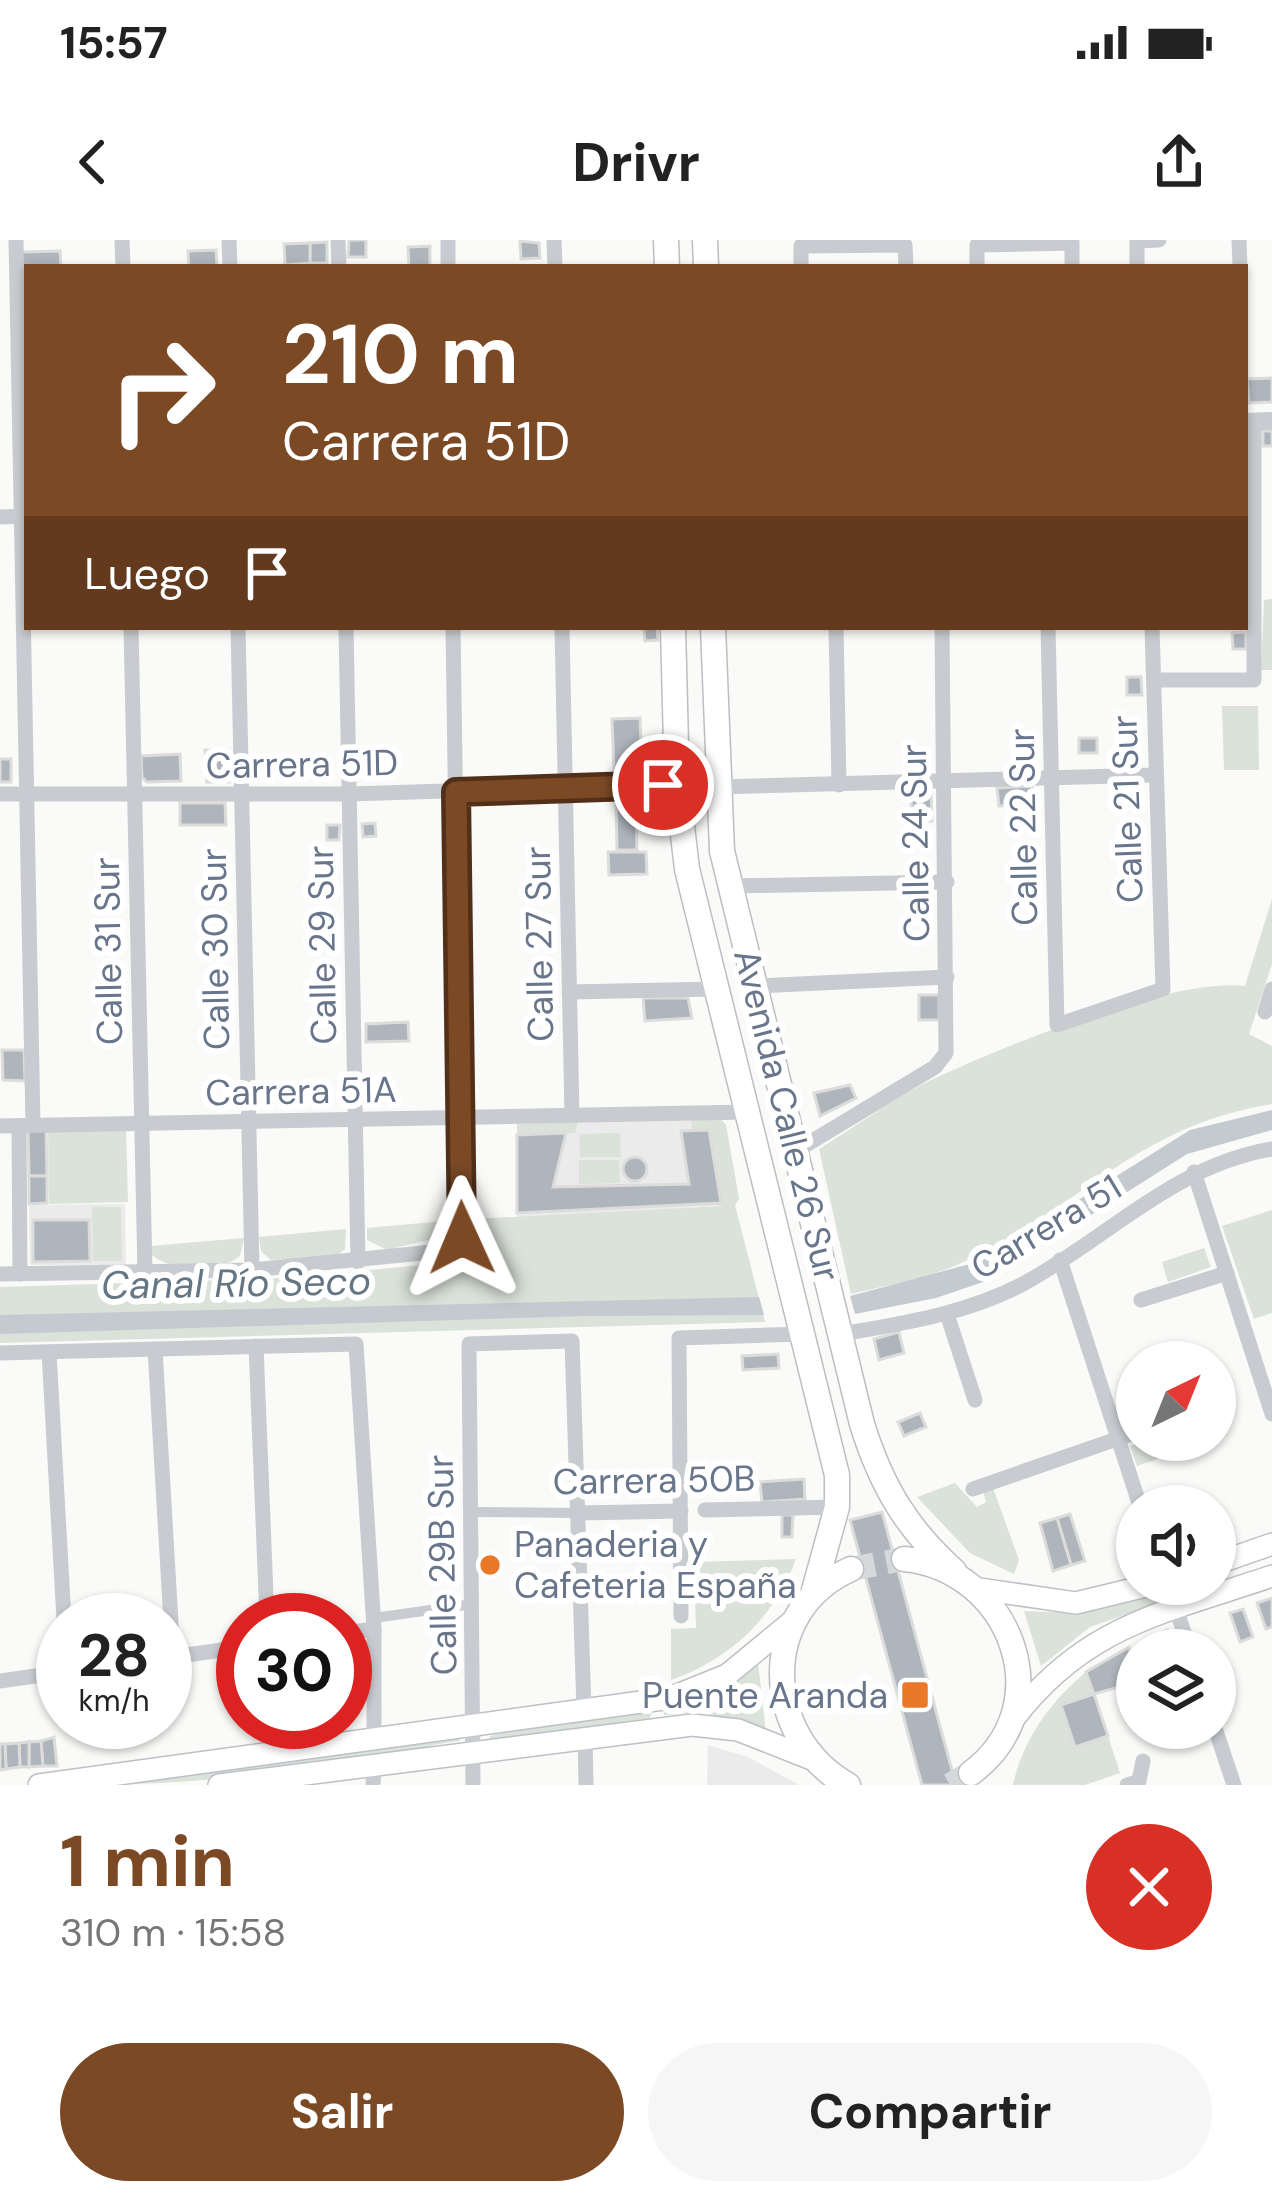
<!DOCTYPE html>
<html lang="es">
<head>
<meta charset="utf-8">
<style>
	body { margin:0; font-family:"DM Sans",sans-serif; background:#f6f6f6; color:#222; height:100vh; display:flex; flex-direction:column; font-size:45px; white-space:nowrap }
	* { box-sizing:border-box; margin:0 }
	p { font-size:39px; color:#767676 }
	.icon { flex:none; width:66px; height:66px; fill:none; stroke:currentColor; stroke-width:2; stroke-linecap:round; stroke-linejoin:round }
	.map { position:relative; height:1545px; overflow:hidden }
	.sheet { display:flex; flex-direction:column; background:#fff; flex:1 }
	.sheet>* { flex:none }
	.top-card { position:absolute; left:24px; top:24px; width:1224px; height:366px; border-radius:0px; box-shadow:0 3px 9px #0004; background:#7c4925; color:#fff; overflow:hidden }
	.needle { width:78px; rotate:43deg }
	.tools { position:absolute; left:1116px; top:1101px; display:grid; gap:24px }
	.tools a { display:grid; place-items:center; width:120px; height:120px; border-radius:50%; background:#fff; box-shadow:0 3px 9px #0004; font-size:60px }
	.speed { position:absolute; left:36px; top:1353px; display:flex; gap:24px; font-size:60px; font-weight:700; text-align:center }
	.speed>* { display:grid; place-content:center; width:156px; height:156px; border-radius:50%; background:#fff; box-shadow:0 3px 9px #0004; line-height:1 }
	.speed small { font-size:30px; font-weight:400 }
	.speed .limit { border:18px solid #d22; background:#fff; color:#111 }
	.pin { position:absolute; display:grid; place-items:center; width:102px; height:102px; color:#fff; margin:-51px; border:6px solid #fff; border-radius:50%; box-shadow:0 3px 12px #0007 }
	.me { position:absolute; width:132px; margin:-66px; rotate:359deg; stroke-linejoin:round; filter:drop-shadow(0 0 9px #0008) }
	.turn { display:flex; align-items:center; gap:42px; height:252px; padding:0 60px; font-size:54px }
	.turn .icon { width:156px; height:156px; stroke-width:2.5 }
	.turn b { display:block; font-size:84px; line-height:102px }
	.then { display:flex; align-items:center; height:114px; padding:0 60px; background:#0003; gap:24px; font-size:45px }
	.round { display:grid; place-items:center; flex:none; width:126px; height:126px; border-radius:63px; background:#f6f6f6 }
	.overview { display:flex; align-items:center; justify-content:space-between; height:204px; padding:0 60px }
	h1 { font-size:72px; font-weight:700; line-height:90px; color:#7c4925 }
	.cta { display:flex; gap:24px; margin-top:auto; padding:24px 60px }
	.cta a { flex:1; height:138px; border-radius:72px; background:#7c4925; color:#fff; font-size:48px; font-weight:700; line-height:138px; text-align:center }
	.cta a+a { background:#f6f6f6; color:#222 }
	.status { display:flex; justify-content:space-between; align-items:center; height:84px; padding:0 60px; background:#fff; direction:ltr }
	.status svg { height:33px; fill:currentColor }
	header { display:flex; justify-content:space-between; align-items:center; height:156px; padding:0 60px; background:#fff; font-size:54px; font-weight:700 }
	.map>svg:first-child { display:block }
</style>
</head>
<body>
<div class="status"><b>15:57</b><svg viewBox="0 0 49 12"><path d="M0 12V9h3v3zM5 12V6h3v6zM10 12V3h3v9zM15 12V0h3v12zM26 1h20v11H26zM47 4h2v5h-2z"/></svg></div>
<header><svg class="icon" aria-label="back" viewBox="0 0 24 24"><path d="M15 5l-7 7 7 7"/></svg>Drivr<svg class="icon" aria-label="share" viewBox="0 0 24 24"><path d="M12 15V3M7 8l5-5 5 5M5 13v7h14v-7"/></svg></header>
<div class="map">
<svg width="1272" height="1545" viewBox="0 0 1272 1545">
	<rect width="100%" height="100%" fill="#fafaf8"/>
	<!-- built -->
	<g fill="#ebebeb">
		<polygon points="719,877 726,885 739,959 735,965 517,978 517,884"/>
		<polygon points="125,964 126,1025 30,1025 29,965"/>
		<polygon points="708,1505 748,1517 799,1545 707,1545"/>
	</g>
	<!-- green -->
	<g fill="#dae2d9">
		<polygon points="1272,359 1272,430 1261,430 1264,360"/>
		<polygon points="1222,466 1258,466 1259,530 1224,530"/>
		<path d="M1272,659v65l-23,70 23,12v58c-141,23 -194,108 -313,160 -33,15 -72,21 -108,30l-32,-145c36,-22 72,-49 110,-68 70,-33 242,-104 316,-95z"/>
		<polygon points="719,877 726,885 739,959 735,965 765,1082 0,1103 0,1047 285,1038 475,1020 474,979 721,966 709,891 692,891 691,878"/>
		<polygon points="578,882 575,893 517,895 517,884"/>
		<polygon points="126,889 128,962 49,964 48,890"/>
		<polygon points="620,893 621,917 580,917 579,894"/>
		<polygon points="579,920 619,920 620,943 579,944"/>
		<polygon points="92,967 121,967 122,1021 93,1021"/>
		<polygon points="1272,970 1272,1073 1254,1079 1222,986"/>
		<polygon points="455,980 449,995 387,1010 367,1000 367,988"/>
		<polygon points="346,989 345,1009 335,1017 271,1020 261,1011 259,997"/>
		<path d="M244,998l-4,18c-19,17 -71,16 -89,-2v-8z"/>
		<polygon points="1204,1008 1211,1027 1168,1042 1162,1022"/>
		<polygon points="1147,1200 1177,1200 1181,1211 1137,1226 1130,1206"/>
		<polygon points="955,1243 977,1267 986,1262 983,1251 993,1248 1019,1320 1014,1334 970,1313 917,1257"/>
		<path d="M796,1319c-22,59 -66,100 -125,121v-51l25,-1 -2,-66z"/>
		<polygon points="1180,1344 1213,1344 1090,1387 1041,1426 1024,1371 1082,1373"/>
		<polygon points="758,1423 766,1492 702,1472 664,1475 663,1467 698,1458"/>
		<path d="M1086,1432l8,22 -33,11 15,41 32,-10 12,37 -35,12h-72c10,-46 38,-84 73,-113z"/>
		<polygon points="653,1469 650,1478 490,1501 490,1496 545,1481"/>
		<path d="M459,1495l1,6c-32,3 -60,14 -91,19 -96,15 -191,25 -288,25z"/>
	</g>
	<!-- water -->
	<g fill="#c3cad0">
		<polygon points="1272,870 1272,890 1187,914 989,1040 936,1058 855,1074 850,1056 981,1021 1190,890"/>
		<polygon points="759,1057 764,1075 583,1076 0,1094 0,1075"/>
	</g>
	<!-- building -->
	<g fill="#aeb5bd" stroke="#dcdcda" stroke-width="3">
		<polygon points="349,0 366,0 366,17 348,17"/>
		<polygon points="520,1 539,3 540,18 521,19"/>
		<polygon points="327,2 327,23 310,23 310,3"/>
		<polygon points="310,3 310,23 285,25 284,4"/>
		<polygon points="430,6 430,27 409,27 408,7"/>
		<polygon points="216,10 217,27 189,27 188,11"/>
		<polygon points="60,11 61,27 27,27 22,35 21,12"/>
		<polygon points="1272,138 1272,162 1249,163 1247,139"/>
		<rect x="1263" y="191" width="9" height="15"/>
		<polygon points="657,388 658,400 645,401 644,389"/>
		<polygon points="1246,392 1246,409 1233,409 1232,393"/>
		<polygon points="1127,437 1141,437 1142,455 1127,455"/>
		<polygon points="640,478 642,530 614,531 612,479"/>
		<rect x="1079" y="498" width="18" height="15"/>
		<polygon points="205,510 228,510 229,542 207,542"/>
		<polygon points="180,514 181,541 147,542 142,537 141,516"/>
		<rect x="0" y="519" width="11" height="23"/>
		<polygon points="1032,546 1034,564 999,566 997,548"/>
		<polygon points="931,554 932,581 912,582 911,555"/>
		<polygon points="616,562 636,562 637,610 617,610"/>
		<polygon points="180,563 225,563 226,585 180,585"/>
		<polygon points="375,583 376,596 363,597 362,584"/>
		<polygon points="327,585 340,585 339,600 327,600"/>
		<polygon points="608,612 646,612 647,634 609,635"/>
		<rect x="919" y="755" width="20" height="25"/>
		<polygon points="643,758 688,758 692,778 645,781"/>
		<polygon points="408,782 409,801 366,802 366,784"/>
		<polygon points="2,810 24,810 25,841 3,840"/>
		<polygon points="850,845 856,858 820,876 814,853"/>
		<polygon points="28,890 46,890 47,936 29,936"/>
		<polygon points="709,890 721,963 517,973 517,895 566,893 553,947 689,944 681,891"/>
		<circle cx="635" cy="929" r="12"/>
		<polygon points="29,936 47,936 47,963 29,964"/>
		<polygon points="33,980 89,980 90,1021 33,1022"/>
		<polygon points="899,1092 904,1113 879,1120 874,1099"/>
		<polygon points="778,1114 779,1128 743,1130 742,1116"/>
		<polygon points="920,1173 926,1187 904,1196 898,1182"/>
		<polygon points="804,1239 805,1259 762,1262 760,1242"/>
		<polygon points="882,1272 956,1545 922,1545 850,1280"/>
		<polygon points="1070,1274 1085,1321 1071,1325 1057,1278"/>
		<polygon points="782,1275 793,1275 792,1297 782,1297"/>
		<polygon points="1057,1278 1071,1325 1053,1331 1040,1283"/>
		<polygon points="1272,1358 1272,1387 1266,1389 1257,1363"/>
		<polygon points="1243,1369 1253,1397 1240,1402 1230,1373"/>
		<polygon points="1168,1390 1176,1410 1154,1410 1150,1397"/>
		<polygon points="1129,1407 1137,1442 1094,1454 1086,1432"/>
		<polygon points="1094,1454 1108,1496 1075,1507 1061,1465"/>
		<polygon points="54,1497 57,1526 43,1526 41,1501"/>
		<polygon points="41,1501 43,1526 29,1527 29,1502"/>
		<polygon points="29,1502 29,1527 20,1527 19,1503"/>
		<polygon points="19,1503 20,1527 6,1529 5,1504"/>
		<polygon points="0,1504 5,1504 6,1529 0,1530"/>
	</g>
	<g fill="none" stroke-linecap="round" stroke-linejoin="round">
		<!-- primary-tunnel -->
		<g stroke="#d6d9dc" stroke-width="24" stroke-dasharray="24 12" stroke-linecap="butt">
			<polyline points="851,1329 904,1319"/>
			<polyline points="950,1545 971,1533"/>
		</g>
		<defs>
			<g id="secondary">
				<polyline points="1215,1324 1272,1304"/>
				<polyline points="980,1349 1076,1363 1154,1344"/>
				<path d="M1012,1481c72,-96 152,-108 260,-145"/>
				<polyline points="39,1545 670,1458 727,1435 795,1379"/>
				<polyline points="219,1545 692,1485 738,1490 814,1520"/>
			</g>
			<g id="primary">
				<polyline points="666,0 667,27"/>
				<polyline points="705,0 706,27"/>
				<polyline points="673,387 677,544 687,629 837,1235 837,1267 813,1354"/>
				<path d="M713,387l9,224 140,573c19,61 44,104 92,147"/>
				<path d="M904,1319c106,10 159,146 67,214"/>
				<path d="M848,1545c-85,-47 -92,-174 3,-216"/>
			</g>
		</defs>
		<!-- secondary casing -->
		<use href="#secondary" stroke="#bcc0c6" stroke-width="24"/>
		<!-- primary casing -->
		<use href="#primary" stroke="#bbbec3" stroke-width="27"/>
		<!-- pedestrian -->
		<g stroke="#c8cbcf" stroke-width="10">
			<polyline points="471,1272 580,1273"/>
			<polyline points="374,1378 473,1364"/>
		</g>
		<!-- minor -->
		<g stroke="#c8cbcf" stroke-width="15">
			<polyline points="16,0 33,885"/>
			<polyline points="122,0 123,27"/>
			<polyline points="229,0 230,27"/>
			<polyline points="338,0 339,27"/>
			<polyline points="448,0 448,27"/>
			<polyline points="554,0 555,27"/>
			<polyline points="1239,0 1240,27"/>
			<polyline points="801,27 801,6 905,5 906,27"/>
			<polyline points="977,27 977,5 1072,3 1072,27"/>
			<polyline points="1137,27 1137,1 1159,0"/>
			<polyline points="0,277 27,276"/>
			<polyline points="131,387 145,1033"/>
			<polyline points="238,387 252,1030"/>
			<polyline points="346,387 358,1022"/>
			<polyline points="562,387 572,875"/>
			<polyline points="836,387 839,545"/>
			<polyline points="1048,387 1057,785 1163,749 1152,387"/>
			<polyline points="1154,440 1254,440 1254,182"/>
			<polyline points="716,547 1156,535"/>
			<polyline points="0,554 349,554 677,544"/>
			<polyline points="730,646 947,642"/>
			<polyline points="756,746 947,737"/>
			<polyline points="569,752 716,749"/>
			<polyline points="1265,772 1272,749"/>
			<polyline points="0,886 747,872"/>
			<polyline points="19,886 20,1034"/>
			<polyline points="796,911 935,827 946,813 942,387"/>
			<polyline points="1194,932 1272,1174"/>
			<polyline points="1060,1020 1140,1266"/>
			<polyline points="0,1034 252,1030 462,1009 453,387"/>
			<polyline points="1141,1060 1227,1033"/>
			<polyline points="947,1074 975,1160"/>
			<path d="M842,1094c61,-11 123,-20 179,-49 86,-46 151,-119 251,-136"/>
			<polyline points="256,1106 267,1380"/>
			<polyline points="155,1109 173,1417"/>
			<polyline points="49,1112 64,1380"/>
			<polyline points="0,1113 356,1104 374,1389 374,1499"/>
			<polyline points="973,1249 1137,1192"/>
			<polyline points="705,1270 837,1267"/>
			<polyline points="580,1273 681,1271"/>
			<polyline points="1176,1369 1190,1410"/>
			<polyline points="681,1376 679,1098 804,1094"/>
			<polyline points="345,1393 374,1389"/>
			<polyline points="165,1418 243,1407"/>
			<polyline points="0,1441 63,1432"/>
			<polyline points="1215,1488 1234,1545"/>
			<polyline points="585,1496 586,1545"/>
			<polyline points="373,1545 374,1525"/>
			<polyline points="473,1545 469,1104 572,1101 584,1469"/>
			<polyline points="1127,1545 1139,1541 1143,1521"/>
		</g>
		<!-- tertiary -->
		<polyline stroke="#c8cbcf" stroke-width="18" points="1245,182 1272,181"/>
		<!-- secondary -->
		<use href="#secondary" stroke="#fff" stroke-width="21"/>
		<!-- primary -->
		<use href="#primary" stroke="#fff" stroke-width="24"/>
	</g>
	<g fill="none" stroke-linecap="round" stroke-linejoin="round">
		<defs>
			<polyline id="route" points="462,998 456,552 663,545"/>
		</defs>
		<!-- route casing -->
		<use href="#route" stroke="#512f18" stroke-width="30"/>
		<!-- route -->
		<use href="#route" stroke="#7c4925" stroke-width="21"/>
	</g>
	<!-- markers -->
	<g fill="#e97829" stroke="#fff" stroke-width="4.5">
		<circle cx="490" cy="1325" r="12"/>
		<rect x="900" y="1440" width="30" height="30" rx="6"/>
	</g>
	<g text-anchor="middle" dominant-baseline="central" stroke-width="12" stroke-linejoin="round" paint-order="stroke">
		<!-- street labels -->
		<g font-size="36" fill="#68758a" stroke="#fff">
			<text transform="translate(302 524) rotate(-1)">Carrera 51D</text>
			<text transform="translate(1127 569) rotate(-92)">Calle 21 Sur</text>
			<text transform="translate(1023 587) rotate(-91)">Calle 22 Sur</text>
			<text transform="translate(915 603) rotate(-91)">Calle 24 Sur</text>
			<text transform="translate(539 704) rotate(-91)">Calle 27 Sur</text>
			<text transform="translate(322 705) rotate(-91)">Calle 29 Sur</text>
			<text transform="translate(215 709) rotate(-91)">Calle 30 Sur</text>
			<text transform="translate(108 711) rotate(-91)">Calle 31 Sur</text>
			<text transform="translate(301 851) rotate(-1)">Carrera 51A</text>
			<text transform="translate(787 875) rotate(76)">Avenida Calle 26 Sur</text>
			<text transform="translate(1046 987) rotate(-31)">Carrera 51</text>
			<text transform="translate(654 1240) rotate(-1)">Carrera 50B</text>
			<text transform="translate(442 1325) rotate(-91)">Calle 29B Sur</text>
		</g>
		<!-- poi labels -->
		<g font-size="36" fill="#68758a" stroke="#fff" text-anchor="start">
			<text x="514" y="1304">Panaderia y<tspan x="514" dy="41">Cafeteria España</tspan></text>
			<text x="888" y="1455" text-anchor="end">Puente Aranda</text>
		</g>
		<!-- water labels -->
		<g font-size="39" font-style="italic" fill="#647684" stroke="#fff">
			<text transform="translate(236 1043) rotate(-1)">Canal Río Seco</text>
		</g>
	</g>
</svg>
<div class="tools">
<a><svg class="needle" viewBox="-14 -14 28 28"><path d="M0-13l5 13h-10z" fill="#e53935"/><path d="M0 13l5-13h-10z" fill="#767676"/></svg></a>
<a><svg class="icon" aria-label="sound" viewBox="0 0 24 24"><path d="M4 9h4l5-4v14l-5-4H4zM17 9q2 3 0 6"/></svg></a>
<a><svg class="icon" aria-label="layers" viewBox="0 0 24 24"><path d="M12 4l9 5-9 5-9-5zM3 14l9 5 9-5"/></svg></a>
</div>
<div class="speed"><div>28<small>km/h</small></div><div class="limit">30</div></div>
<div class="pin" style="left:663px;top:545px;background:#d93025"><svg class="icon" aria-label="arrive" viewBox="0 0 24 24"><path d="M6 21V4h12l-3 4 3 4H6"/></svg></div>
<svg class="me" style="left:462px;top:998px" viewBox="-20 -20 40 40"><path d="M0-17L14 15 0 8-14 15z" fill="#7c4925" stroke="#fff" stroke-width="4"/></svg>
<div class="top-card">
<div class="turn"><svg class="icon" aria-label="right" viewBox="0 0 24 24"><path d="M7 20v-9h11M14 6l5 5-5 5"/></svg><div><b>210 m</b>Carrera 51D</div></div>
<div class="then">Luego<svg class="icon" aria-label="arrive" viewBox="0 0 24 24"><path d="M6 21V4h12l-3 4 3 4H6"/></svg></div>
</div>
</div>
<section class="sheet">
<div class="overview"><div><h1>1 min</h1><p>310 m · 15:58</p></div><a class="round" style="background:#d93025;color:#fff"><svg class="icon" aria-label="close" viewBox="0 0 24 24"><path d="M6 6l12 12M18 6L6 18"/></svg></a></div>
<div class="cta"><a>Salir</a><a>Compartir</a></div>
</section>
</body>
</html>
